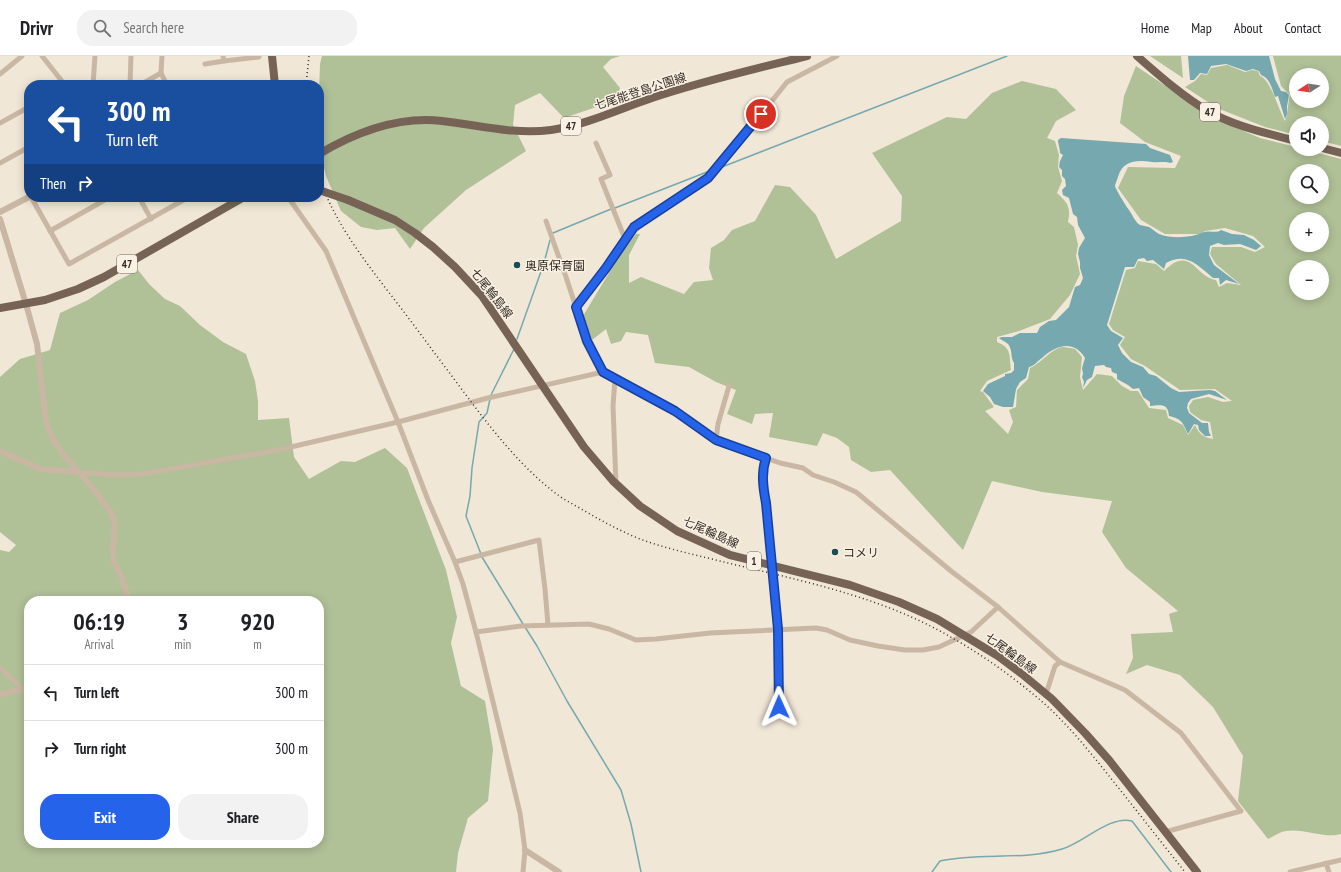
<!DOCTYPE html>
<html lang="en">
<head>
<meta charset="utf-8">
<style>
	body { margin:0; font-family:"PT Sans Narrow","Noto Sans JP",sans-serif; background:#f2f2f2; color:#202124; height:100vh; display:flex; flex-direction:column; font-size:15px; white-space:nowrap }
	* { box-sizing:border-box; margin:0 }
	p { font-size:13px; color:#757577 }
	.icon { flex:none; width:22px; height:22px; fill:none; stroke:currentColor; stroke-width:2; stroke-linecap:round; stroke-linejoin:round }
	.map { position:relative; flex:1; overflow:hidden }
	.side { position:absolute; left:24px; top:540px; width:300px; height:252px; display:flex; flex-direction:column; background:#fff; border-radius:16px; box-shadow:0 2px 10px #0003 }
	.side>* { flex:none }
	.guide { position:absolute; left:24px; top:24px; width:300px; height:122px; border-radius:16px; box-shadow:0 2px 10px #0003; background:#1a4fa0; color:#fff; overflow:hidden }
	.needle { width:26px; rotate:258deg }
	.fabs { position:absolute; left:1289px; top:12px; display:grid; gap:8px }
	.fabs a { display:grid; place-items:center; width:40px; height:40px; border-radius:50%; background:#fff; box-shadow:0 2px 10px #0003; font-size:20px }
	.pin { position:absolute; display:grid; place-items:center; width:34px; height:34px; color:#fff; margin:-17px; border:2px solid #fff; border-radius:50%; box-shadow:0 1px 4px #0007 }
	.me { position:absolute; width:44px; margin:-22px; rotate:359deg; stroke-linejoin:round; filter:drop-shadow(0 0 3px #0008) }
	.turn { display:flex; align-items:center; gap:14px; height:84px; padding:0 16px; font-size:18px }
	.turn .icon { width:52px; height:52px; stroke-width:2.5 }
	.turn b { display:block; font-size:28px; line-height:34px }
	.then { display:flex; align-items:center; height:38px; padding:0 16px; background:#0003; gap:8px; font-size:15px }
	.eta { display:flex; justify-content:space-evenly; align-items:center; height:68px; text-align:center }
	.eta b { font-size:24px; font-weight:800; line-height:28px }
	.cta { display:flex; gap:8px; margin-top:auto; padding:8px 16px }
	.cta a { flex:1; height:46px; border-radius:16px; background:#2563eb; color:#fff; font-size:16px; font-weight:800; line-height:46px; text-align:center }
	.cta a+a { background:#f2f2f2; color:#202124 }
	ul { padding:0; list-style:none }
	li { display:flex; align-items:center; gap:12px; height:56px; padding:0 16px; border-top:1px solid #e0e0e0 }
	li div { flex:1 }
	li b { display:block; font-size:15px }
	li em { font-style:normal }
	header { display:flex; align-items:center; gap:24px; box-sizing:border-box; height:56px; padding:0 20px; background:#fff; border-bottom:1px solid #e0e0e0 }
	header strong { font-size:19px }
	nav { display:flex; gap:22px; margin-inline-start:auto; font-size:14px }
	.search { width:280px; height:36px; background:#f2f2f2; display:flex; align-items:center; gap:10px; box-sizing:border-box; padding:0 14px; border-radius:16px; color:#757577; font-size:15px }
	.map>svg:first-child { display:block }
</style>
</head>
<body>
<header>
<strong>Drivr</strong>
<div class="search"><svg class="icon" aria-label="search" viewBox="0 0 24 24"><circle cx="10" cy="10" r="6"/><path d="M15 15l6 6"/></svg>Search here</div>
<nav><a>Home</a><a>Map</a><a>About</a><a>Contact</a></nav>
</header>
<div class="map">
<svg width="1341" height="816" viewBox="0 0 1341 816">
	<rect width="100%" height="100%" fill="#f1e7d7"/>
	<!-- green -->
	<g fill="#b0c097" fill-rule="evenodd">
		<polygon points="322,0 620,0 611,3 603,11 620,32 617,42 605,48 564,62 540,37 515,49 513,69 526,95 466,134 424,172 410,193 395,172 377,174 361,171 341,155 326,120 319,91 319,36 320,8"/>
		<polygon points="1150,0 1181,0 1183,22"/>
		<path d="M1273,0h68v90l-19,-5v-18h-26v12l-31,-8 -48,-19 -32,-21 10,-6 6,-7 6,1 4,-7 16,-3 18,7 7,-2 6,1 2,5c11,4 18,33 25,45 3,-9 3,-17 5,-26l-9,-9zM1296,19h26v26h-26z"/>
		<path d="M1136,10l77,52 47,20 36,9v2h7l38,10v675c-16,5 -38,-6 -55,-3 -6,1 -12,5 -18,8l-30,-38 5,-45 -30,-49 -33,-32 -33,-10 -21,9 7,-16 -2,-24 42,-2 -4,-18 9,-3 -52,-43 -24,-36 10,-31 -70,-9 -50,-11 -29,69 -73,-80 -19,2 -20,-12 -2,-13 -12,-9 -14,-5 -6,13 -48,-9 4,-24 -18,1 -3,10 -25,-10 9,-24 -20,-8 -27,-15 -34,-4 -7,-28 -22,-3 -5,9 -10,3 -5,-15 -14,11 -9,-24 38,-63 15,-19h4l-11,21v28l12,-6 43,17 10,-12 19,-2 -4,-12 2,-20 13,-8 8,-10 23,-9 20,-36 15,2 26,28 20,44 65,-38 1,-25 -30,-43 75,-36 19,2 26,-26 30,-12 34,8 20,21 -20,11 -9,17 8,3 4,14 -1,12 4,14 -5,12c11,10 14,14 11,29l6,5 4,18 -2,11 4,18 -10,21 -20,24 -31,12 -22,6v5c15,6 12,13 14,28l-24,11 -7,10 3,1 11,15 -9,4 23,23 5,-12 -4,-12 7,-3 1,-17 11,-11 2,-11c10,-4 21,-19 32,-21 4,0 9,1 13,2l7,8 -2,20 3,13 14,-16 15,2 10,10 9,5h7l11,17 17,2 2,8 15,7 5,10 7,-10c4,9 8,12 18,14l-3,-17 -9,-2 -11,-8 -1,-6 4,-6 15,-3 15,5 9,-1 -17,-12 -35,1 -35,-24 -14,-7 -11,-14 5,-8 -12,-7 -4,-6 17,-54 9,-2 3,-7 18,3 8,7c27,-27 31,6 52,9l3,7 8,-4 14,2 -25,-21 -6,-10 2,-7h29l14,5 10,-5 -12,-11 -28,-8 -20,3 -5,3h-35l-24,-14 -23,-32 10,-21 47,1 6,-12 -36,-14 -25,-19 4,-27zM1296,115h26v26h-26zM1296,163h26v26h-26zM1296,211h26v26h-26z"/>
		<path d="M138,214l12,15 15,14 15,7 20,19 23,17 23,12 9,27 3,20v19l31,-2 5,39 15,22 32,-18 14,1 30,-14 22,20 39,102 11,47 -6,26 10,43 24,15 8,48 -5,52 -20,17 -10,35 -2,19h-456v-322l9,2 7,-7 -16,-13v-155l20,-18 30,-9 10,-37 28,-13 27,-18zM29,545h290v242h-290z"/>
	</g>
	<!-- water -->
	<g fill="#75a9af">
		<path d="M1188,0h81l6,23 6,12 5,1 3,3 -2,11v8l-2,5 -7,-23 -3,1c-3,-8 -5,-19 -14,-22l-2,-4 -6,-2 -7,2 -20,-7 -15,2 -4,8 -7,-1 -6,7h-4z"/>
		<path d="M1061,82l85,6 4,4 20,7 3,7 -3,1c-6,-2 -11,0 -18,-1 -15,-2 -29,-2 -34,15 -1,3 -3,7 -3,9 1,4 11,20 14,24 3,4 6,12 11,15 3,1 6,1 9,2 4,2 6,5 10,7 13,5 32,4 45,-2 6,-2 12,2 17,-2l11,4 12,1 10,5 7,6 -5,4 -16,-6 -16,1 -6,-2 -8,3 -1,9 5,10 25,19 -13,-4 -6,5 -1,-7h-6c-16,-13 -26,-26 -47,-15l-2,6 -11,-9 -6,1 -3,-3 -6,1 -4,8h-9l-18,58 4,6 12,7 -5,7 4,8 9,9 12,5 6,7 7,2 15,12 8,4 31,-2 5,1 12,9 -18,-6 -18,5 -3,4 -1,5 2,5 13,10h6l1,9 2,4h-6l-6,-6 -1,-5 -4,-1 -6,10c-5,-11 -6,-15 -19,-18 -1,-13 -8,-11 -19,-10v-4l-7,-5 -4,-9 -6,1 -5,-4 -11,-6v-5l-5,-2 -1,-4 -5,-1 -2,-2 -9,1 -3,11 -5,3 -4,8 1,-6 -2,-5 1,-3 -1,-6 3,-10c-11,-19 -30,-13 -43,0 -6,4 -6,7 -13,9l-3,11 -6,4 -4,7 -3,18h-10l-9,-3 -4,-7 -7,-6 5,-7 17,-8v-2l6,-1 3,-3v-7c-4,-6 -1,-13 -6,-19 -2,-2 -7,-4 -9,-6l3,-1h10l8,-4h17l3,-6 9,-6 7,-1 13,-13 6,-20 5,-2 3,-7 -3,-10v-6l-2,-8 1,-6 6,-10 -7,-13 -1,-8 -4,-3 -4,-16 -6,-3 -1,-5 4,-4 -1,-7 -3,-3v-6l-3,-3 1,-6 3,-6 -3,-2c0,-5 -2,-9 -2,-13z"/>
	</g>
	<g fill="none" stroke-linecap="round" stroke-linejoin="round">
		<!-- stream -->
		<g stroke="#75a9af" stroke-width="1.5">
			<polyline points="722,111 1007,0"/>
			<polyline points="615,152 712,114"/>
			<polyline points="553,177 611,153"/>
			<polyline points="517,283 544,207 550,184"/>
			<polyline points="491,339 514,293"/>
			<polyline points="481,498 466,460 470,440 472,412 479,366 487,357 490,343"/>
			<polyline points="482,501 523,568"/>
			<polyline points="525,571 537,590 567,645 621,734 631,768 641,816"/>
			<path d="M932,816l8,-11c40,-9 82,0 122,-12 21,-6 48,-34 70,-28l39,51"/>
		</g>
		<!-- minor -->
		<g stroke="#c9b7a3" stroke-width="5">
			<polyline points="42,0 65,29"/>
			<polyline points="162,0 161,17 167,29"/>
			<polyline points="223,0 224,5 259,1 259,0"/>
			<polyline points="205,8 224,5"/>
			<polyline points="0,18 22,0"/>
			<polyline points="91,29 93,29 95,0"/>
			<polyline points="130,29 131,0"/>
			<polyline points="140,29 161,17"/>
			<polyline points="0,67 29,51"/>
			<polyline points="596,87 610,119 601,123 625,183"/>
			<polyline points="0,107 29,91"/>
			<polyline points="31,141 69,208 189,141"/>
			<polyline points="139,141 151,163"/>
			<polyline points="288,141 326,195 398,366 428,444 455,506 463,528 476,576 520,757 525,794 523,816"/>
			<polyline points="546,165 566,221 587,285 603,316 675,355 716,384 780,407 803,412 813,419 834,426 856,436 951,515 998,551 1060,606 1125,634 1181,677 1241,755 1165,776"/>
			<polyline points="50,175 110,141"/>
			<polyline points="576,251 606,212 634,171 707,122 736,90 787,26 837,0"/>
			<polyline points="615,323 613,350 616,428"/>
			<polyline points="716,384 718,368 729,330"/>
			<path d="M765,401c-4,16 -2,30 1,46l12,126 1,78"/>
			<polyline points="78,416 113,419 143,418 278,394 398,366 488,342 603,316"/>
			<polyline points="455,506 539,484 545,533 548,569"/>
			<polyline points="476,576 521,570 589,568 609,573 636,584 656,583 710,577 816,572 827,574 850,584 878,590 905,594 923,594 939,591 971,576 998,551"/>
			<polyline points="0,612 23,633"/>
			<polyline points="1046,638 1055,610 1060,606"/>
			<polyline points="1326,807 1329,816"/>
			<polyline points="1290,816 1341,804"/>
		</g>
		<!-- tertiary -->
		<g stroke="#c9b7a3" stroke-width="6">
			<polyline points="0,156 29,141"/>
			<polyline points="0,163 26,248 37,288 46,366 52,382 63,398 86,424 109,453 115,465 113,493 114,506 122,522 129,545"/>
			<polyline points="0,395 41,413 78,416"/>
			<polyline points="0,638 29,632"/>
			<polyline points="525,794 559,816"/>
		</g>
		<!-- primary -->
		<g stroke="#776356" stroke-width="8">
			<polyline points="272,0 275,29"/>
			<path d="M1137,0c22,19 44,39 69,54 27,16 60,23 90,31"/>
			<polyline points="1322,92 1341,97"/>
			<path d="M319,98c37,-22 80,-38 123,-33 37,4 72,14 109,9 35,-5 68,-21 101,-32 50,-17 103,-29 155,-42"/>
			<polyline points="348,144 395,164 415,177 433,191 455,211 482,240 584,391 613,425 640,450 677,475 730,499 850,529 899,546 937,563 998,600 1022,618 1052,643 1085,677 1109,704 1197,816"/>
			<polyline points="0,252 45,244 78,233 104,221 244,141"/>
		</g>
		<!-- rail -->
		<g stroke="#342b25" stroke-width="1.5" stroke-dasharray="1 3" stroke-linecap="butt">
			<polyline points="306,29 309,0"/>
			<path d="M319,121c14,41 39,75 65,109 17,22 33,43 49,65 37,48 76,108 125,144 8,6 17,10 25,15 19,11 37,21 57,29 27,10 56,16 84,23 78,19 160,35 230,77 30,17 59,38 85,60 28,24 51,53 74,82 24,30 48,61 72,91"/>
		</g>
		<!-- primary-bridge -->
		<polyline stroke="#776356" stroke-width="8" points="319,134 348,144"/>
	</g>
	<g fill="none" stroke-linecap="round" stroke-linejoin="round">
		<defs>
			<path id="route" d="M761,58l-53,64 -74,49 -28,41 -30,39 11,34 16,31 72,39 41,29 50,18c-5,15 -3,29 0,45l12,126 1,78"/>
		</defs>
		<!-- route casing -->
		<use href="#route" stroke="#184099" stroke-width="10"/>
		<!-- route -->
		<use href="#route" stroke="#2563eb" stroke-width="7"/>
	</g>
	<!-- markers -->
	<g fill="#1a4e56" stroke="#f9f1e3" stroke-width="1.5">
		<circle cx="517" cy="209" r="4"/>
		<circle cx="835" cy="496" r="4"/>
	</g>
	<g text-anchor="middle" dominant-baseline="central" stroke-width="3" stroke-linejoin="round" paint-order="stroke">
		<!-- shield labels -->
		<g fill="#f9f1e3" stroke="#6f665e" stroke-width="1">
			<rect x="1200" y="47" width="20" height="18" rx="3"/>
			<rect x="561" y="61" width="20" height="18" rx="3"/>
			<rect x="117" y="199" width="20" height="18" rx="3"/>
			<rect x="747" y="496" width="14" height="18" rx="3"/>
		</g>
		<g font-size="11" font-weight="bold" fill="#342b25">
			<text x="1210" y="56">47</text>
			<text x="571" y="70">47</text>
			<text x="127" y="208">47</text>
			<text x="754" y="505">1</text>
		</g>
		<!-- street labels -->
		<g font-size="12" fill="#342b25" stroke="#f9f1e3">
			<text transform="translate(640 35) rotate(-18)">七尾能登島公園線</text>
			<text transform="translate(492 237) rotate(52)">七尾輪島線</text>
			<text transform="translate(711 476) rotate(24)">七尾輪島線</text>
			<text transform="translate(1011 597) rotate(36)">七尾輪島線</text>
		</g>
		<!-- poi labels -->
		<g font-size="12" fill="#342b25" stroke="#f9f1e3" text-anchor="start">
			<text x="525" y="209">奥原保育園</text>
			<text x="843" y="496">コメリ</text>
		</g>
	</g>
</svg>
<div class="fabs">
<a><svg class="needle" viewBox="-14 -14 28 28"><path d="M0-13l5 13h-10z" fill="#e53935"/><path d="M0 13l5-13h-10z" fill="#757577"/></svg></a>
<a><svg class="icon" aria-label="sound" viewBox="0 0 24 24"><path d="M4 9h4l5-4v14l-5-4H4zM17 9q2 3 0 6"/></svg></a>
<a><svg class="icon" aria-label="search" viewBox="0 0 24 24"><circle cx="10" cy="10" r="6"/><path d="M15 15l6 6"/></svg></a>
<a>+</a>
<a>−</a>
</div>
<div class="pin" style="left:761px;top:58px;background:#d93025"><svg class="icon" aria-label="arrive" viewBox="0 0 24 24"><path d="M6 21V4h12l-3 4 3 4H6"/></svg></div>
<svg class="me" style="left:779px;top:651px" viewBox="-20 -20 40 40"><path d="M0-17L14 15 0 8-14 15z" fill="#2563eb" stroke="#fff" stroke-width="4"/></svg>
<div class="guide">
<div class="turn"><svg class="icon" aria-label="left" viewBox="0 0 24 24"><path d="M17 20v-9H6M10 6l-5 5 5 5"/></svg><div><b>300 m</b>Turn left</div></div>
<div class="then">Then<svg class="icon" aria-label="right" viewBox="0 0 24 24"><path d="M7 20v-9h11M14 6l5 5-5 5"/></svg></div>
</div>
<section class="side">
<div class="eta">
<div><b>06:19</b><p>Arrival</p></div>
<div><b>3</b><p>min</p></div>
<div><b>920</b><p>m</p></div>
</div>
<ul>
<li><svg class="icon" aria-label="left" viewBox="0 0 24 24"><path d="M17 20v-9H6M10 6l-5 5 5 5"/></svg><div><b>Turn left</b></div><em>300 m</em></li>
<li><svg class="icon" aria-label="right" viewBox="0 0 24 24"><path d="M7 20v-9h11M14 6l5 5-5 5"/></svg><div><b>Turn right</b></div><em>300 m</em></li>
</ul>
<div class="cta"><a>Exit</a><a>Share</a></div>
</section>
</div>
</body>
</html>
